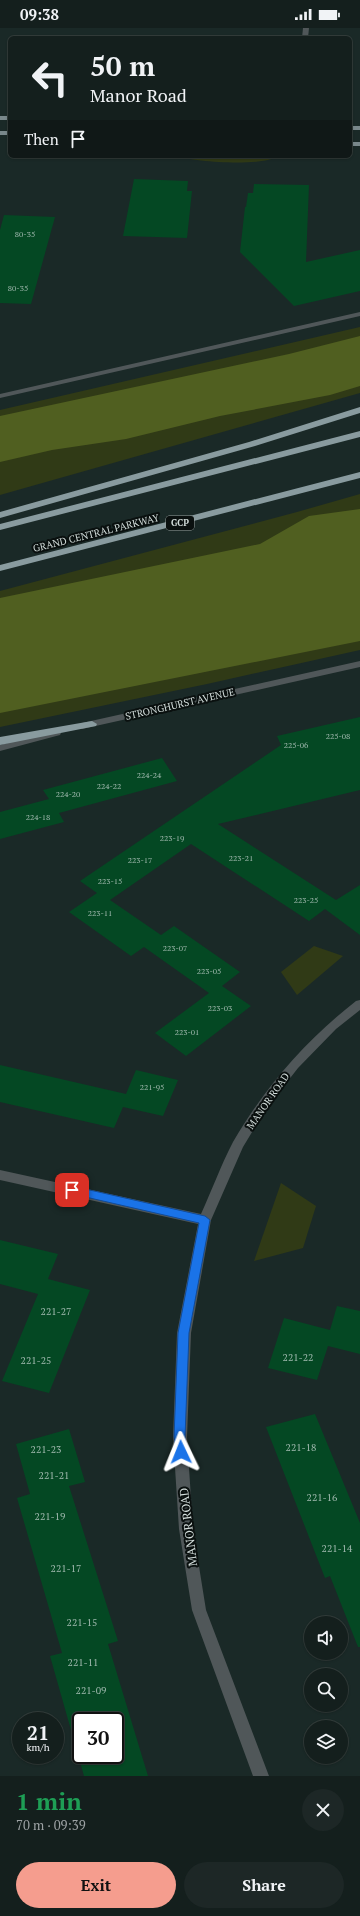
<!DOCTYPE html>
<html lang="en">
<head>
<meta charset="utf-8">
<style>
	body { margin:0; font-family:"PT Serif",serif; background:#1d2726; color:#f1f3f6; height:100vh; display:flex; flex-direction:column; font-size:15px; white-space:nowrap }
	* { box-sizing:border-box; margin:0 }
	p { font-size:13px; color:#9da2a4 }
	.icon { flex:none; width:22px; height:22px; fill:none; stroke:currentColor; stroke-width:2; stroke-linecap:round; stroke-linejoin:round }
	.map { position:relative; height:1748px; overflow:hidden }
	.details { display:flex; flex-direction:column; background:#141f1d; flex:1 }
	.details>* { flex:none }
	.banner { position:absolute; left:8px; top:8px; width:344px; height:122px; border-radius:6px; box-shadow:0 1px 3px #0004,0 0 0 1px #333d3b; background:#141f1d; color:#f1f3f6; overflow:hidden }
	.controls { position:absolute; left:304px; top:1588px; display:grid; gap:8px }
	.controls a { display:grid; place-items:center; width:44px; height:44px; border-radius:50%; background:#141f1d; box-shadow:0 1px 3px #0004,0 0 0 1px #333d3b; font-size:20px }
	.speed { position:absolute; left:12px; top:1684px; display:flex; gap:8px; font-size:20px; font-weight:700; text-align:center }
	.speed>* { display:grid; place-content:center; width:52px; height:52px; border-radius:50%; background:#141f1d; box-shadow:0 1px 3px #0004,0 0 0 1px #333d3b; line-height:1 }
	.speed small { font-size:10px; font-weight:400 }
	.speed .limit { border:2px solid #111; border-radius:6px; background:#fff; color:#111 }
	.pin { position:absolute; display:grid; place-items:center; width:34px; height:34px; color:#fff; margin:-17px; border-radius:8px; box-shadow:0 2px 6px #0006 }
	.me { position:absolute; width:44px; margin:-22px; rotate:358deg; stroke-linejoin:round; filter:drop-shadow(0 0 3px #0008) }
	.turn { display:flex; align-items:center; gap:14px; height:84px; padding:0 16px; font-size:18px }
	.turn .icon { width:52px; height:52px; stroke-width:2.5 }
	.turn b { display:block; font-size:28px; line-height:34px }
	.then { display:flex; align-items:center; height:38px; padding:0 16px; background:#0003; gap:8px; font-size:15px }
	.round { display:grid; place-items:center; flex:none; width:42px; height:42px; border-radius:21px; background:#1d2726 }
	.summary { display:flex; align-items:center; justify-content:space-between; height:68px; padding:0 16px }
	h1 { font-size:24px; font-weight:800; line-height:30px; color:#1e9e55 }
	.button { display:flex; gap:8px; margin-top:auto; padding:8px 16px }
	.button a { flex:1; height:46px; border-radius:24px; background:#f59d8e; color:#111; font-size:16px; font-weight:800; line-height:46px; text-align:center }
	.button a+a { background:#1d2726; color:#f1f3f6 }
	.status { display:flex; justify-content:space-between; align-items:center; height:28px; padding:0 20px; background:#141f1d; direction:ltr }
	.status svg { height:11px; fill:currentColor }
	.map>svg:first-child { display:block }
</style>
</head>
<body>
<div class="status"><b>09:38</b><svg viewBox="0 0 49 12"><path d="M0 12V9h3v3zM5 12V6h3v6zM10 12V3h3v9zM15 12V0h3v12zM26 1h20v11H26zM47 4h2v5h-2z"/></svg></div>
<div class="map">
<svg width="360" height="1748" viewBox="0 0 360 1748">
	<rect width="100%" height="100%" fill="#1a2927"/>
	<!-- green -->
	<g fill="#303a16">
		<path d="M176,128h102c-14,11 -85,6 -102,0z"/>
		<polygon points="360,299 360,365 0,467 0,382"/>
		<polygon points="360,466 360,622 207,656 0,699 0,563 297,484"/>
		<polygon points="314,918 343,928 297,967 281,944"/>
		<polygon points="281,1155 316,1178 303,1220 254,1233"/>
	</g>
	<!-- forest -->
	<g fill="#505f20">
		<polygon points="360,308 360,358 330,367 220,388 126,411 52,422 0,434 0,388 289,326"/>
		<polygon points="360,481 360,613 0,685 0,570 260,516 309,488"/>
	</g>
	<!-- building -->
	<g fill="#044823" fill-rule="evenodd">
		<polygon points="134,151 188,153 187,163 192,163 187,210 123,208"/>
		<polygon points="254,156 309,157 306,234 360,222 360,263 294,278 240,224 245,179 246,179 248,165 253,165"/>
		<polygon points="4,187 55,189 31,276 0,275 0,202"/>
		<polygon points="360,689 360,762 218,796 336,872 360,857 360,907 325,881 309,893 191,816 110,872 161,907 174,898 240,944 222,958 251,978 186,1028 155,1005 209,965 144,919 131,928 69,884 97,865 80,853 281,717 277,708"/>
		<polygon points="162,730 177,753 59,785 64,794 0,811 0,784 49,771 43,762"/>
		<polygon points="0,1037 126,1066 136,1042 178,1052 163,1088 123,1079 114,1100 0,1074"/>
		<polygon points="0,1212 58,1226 48,1251 90,1262 49,1365 2,1353 38,1266 0,1256"/>
		<polygon points="337,1278 360,1283 360,1326 328,1318 317,1352 268,1340 284,1290 330,1302"/>
		<polygon points="315,1386 360,1495 360,1619 358,1619 330,1548 325,1550 266,1399"/>
		<path d="M69,1401l16,53 -16,4 49,155 -10,3 40,132h-64l-34,-120 12,-3 -45,-155 13,-4 -14,-50zM81,1693h34v34h-34z"/>
	</g>
	<g fill="none" stroke-linecap="round" stroke-linejoin="round">
		<!-- minor -->
		<g fill="#505759" fill-rule="evenodd">
			<polygon points="303,0 309,0 308,10 302,10"/>
			<polygon points="360,284 360,288 0,370 0,366"/>
			<polygon points="360,633 360,639 82,701 77,698 82,695"/>
			<polygon points="56,702 61,705 60,707 0,723 0,717"/>
			<path d="M360,972v10l-24,19 -38,39 -32,41 -23,38 -32,73 -20,113 -4,104 6,92 13,81 63,166h-16l-61,-166 -13,-81 -6,-92 4,-104 21,-109 -198,-44v-10l201,44c11,-24 20,-49 32,-72 32,-55 73,-102 123,-141z"/>
		</g>
		<!-- primary -->
		<g fill="#79888b" fill-rule="evenodd">
			<rect x="0" y="88" width="10" height="4"/>
			<rect x="350" y="98" width="10" height="4"/>
			<rect x="0" y="103" width="10" height="4"/>
			<rect x="350" y="114" width="10" height="4"/>
		</g>
		<!-- motorway -->
		<g fill="#899b9f" fill-rule="evenodd">
			<polygon points="360,379 360,385 255,418 0,490 0,484 249,414"/>
			<polygon points="360,403 360,409 0,502 0,496"/>
			<polygon points="360,444 360,450 0,543 0,537"/>
			<polygon points="92,693 97,696 96,698 0,717 0,709"/>
		</g>
	</g>
	<!-- route -->
	<polygon fill="#1a73e8" stroke="#114b97" points="72,1158 205,1188 210,1192 189,1305 185,1409 187,1424 185,1428 181,1429 177,1428 174,1409 178,1305 199,1195 68,1165 66,1162 68,1159"/>
	<g text-anchor="middle" dominant-baseline="central" stroke-width="4" stroke-linejoin="round" paint-order="stroke">
		<!-- number labels -->
		<g font-size="8" fill="#9fb8ad">
			<text x="25" y="206">80-35</text>
			<text x="18" y="260">80-35</text>
			<text x="338" y="708">225-08</text>
			<text x="296" y="717">225-06</text>
			<text x="149" y="747">224-24</text>
			<text x="109" y="758">224-22</text>
			<text x="68" y="766">224-20</text>
			<text x="38" y="789">224-18</text>
			<text x="172" y="810">223-19</text>
			<text x="241" y="830">223-21</text>
			<text x="140" y="832">223-17</text>
			<text x="110" y="853">223-15</text>
			<text x="306" y="872">223-25</text>
			<text x="100" y="885">223-11</text>
			<text x="175" y="920">223-07</text>
			<text x="209" y="943">223-05</text>
			<text x="220" y="980">223-03</text>
			<text x="187" y="1004">223-01</text>
			<text x="152" y="1059">221-95</text>
		</g>
		<!-- shield labels -->
		<rect fill="#0a100f" stroke="#97a09e" stroke-width="1" x="166" y="488" width="28" height="14" rx="3"/>
		<g font-size="9" font-weight="bold" fill="#d3dddb">
			<text x="180" y="495">GCP</text>
		</g>
		<!-- street labels -->
		<g font-size="10" fill="#d3dddb" stroke="#0a100f">
			<text transform="translate(96 505) rotate(-14)">GRAND CENTRAL PARKWAY</text>
			<text transform="translate(180 676) rotate(-13)">STRONGHURST AVENUE</text>
			<text transform="translate(268 1073) rotate(-55)">MANOR ROAD</text>
		</g>
		<!-- near-number labels -->
		<g font-size="10" fill="#9fb8ad">
			<text x="56" y="1283">221-27</text>
			<text x="298" y="1329">221-22</text>
			<text x="36" y="1332">221-25</text>
			<text x="301" y="1419">221-18</text>
			<text x="46" y="1421">221-23</text>
			<text x="54" y="1447">221-21</text>
			<text x="322" y="1469">221-16</text>
			<text x="50" y="1488">221-19</text>
			<text x="337" y="1520">221-14</text>
			<text x="66" y="1540">221-17</text>
			<text x="82" y="1594">221-15</text>
			<text x="83" y="1634">221-11</text>
			<text x="91" y="1662">221-09</text>
		</g>
		<!-- near-street labels -->
		<g font-size="12" fill="#d3dddb" stroke="#0a100f">
			<text transform="translate(188 1499) rotate(-97)">MANOR ROAD</text>
		</g>
	</g>
</svg>
<div class="controls">
<a><svg class="icon" aria-label="sound" viewBox="0 0 24 24"><path d="M4 9h4l5-4v14l-5-4H4zM17 9q2 3 0 6"/></svg></a>
<a><svg class="icon" aria-label="search" viewBox="0 0 24 24"><circle cx="10" cy="10" r="6"/><path d="M15 15l6 6"/></svg></a>
<a><svg class="icon" aria-label="layers" viewBox="0 0 24 24"><path d="M12 4l9 5-9 5-9-5zM3 14l9 5 9-5"/></svg></a>
</div>
<div class="speed"><div>21<small>km/h</small></div><div class="limit">30</div></div>
<div class="pin" style="left:72px;top:1162px;background:#d93025"><svg class="icon" aria-label="arrive" viewBox="0 0 24 24"><path d="M6 21V4h12l-3 4 3 4H6"/></svg></div>
<svg class="me" style="left:181px;top:1424px" viewBox="-20 -20 40 40"><path d="M0-17L14 15 0 8-14 15z" fill="#1a73e8" stroke="#fff" stroke-width="4"/></svg>
<div class="banner">
<div class="turn"><svg class="icon" aria-label="left" viewBox="0 0 24 24"><path d="M17 20v-9H6M10 6l-5 5 5 5"/></svg><div><b>50 m</b>Manor Road</div></div>
<div class="then">Then<svg class="icon" aria-label="arrive" viewBox="0 0 24 24"><path d="M6 21V4h12l-3 4 3 4H6"/></svg></div>
</div>
</div>
<section class="details">
<div class="summary"><div><h1>1 min</h1><p>70 m · 09:39</p></div><a class="round"><svg class="icon" aria-label="close" viewBox="0 0 24 24"><path d="M6 6l12 12M18 6L6 18"/></svg></a></div>
<div class="button"><a>Exit</a><a>Share</a></div>
</section>
</body>
</html>
